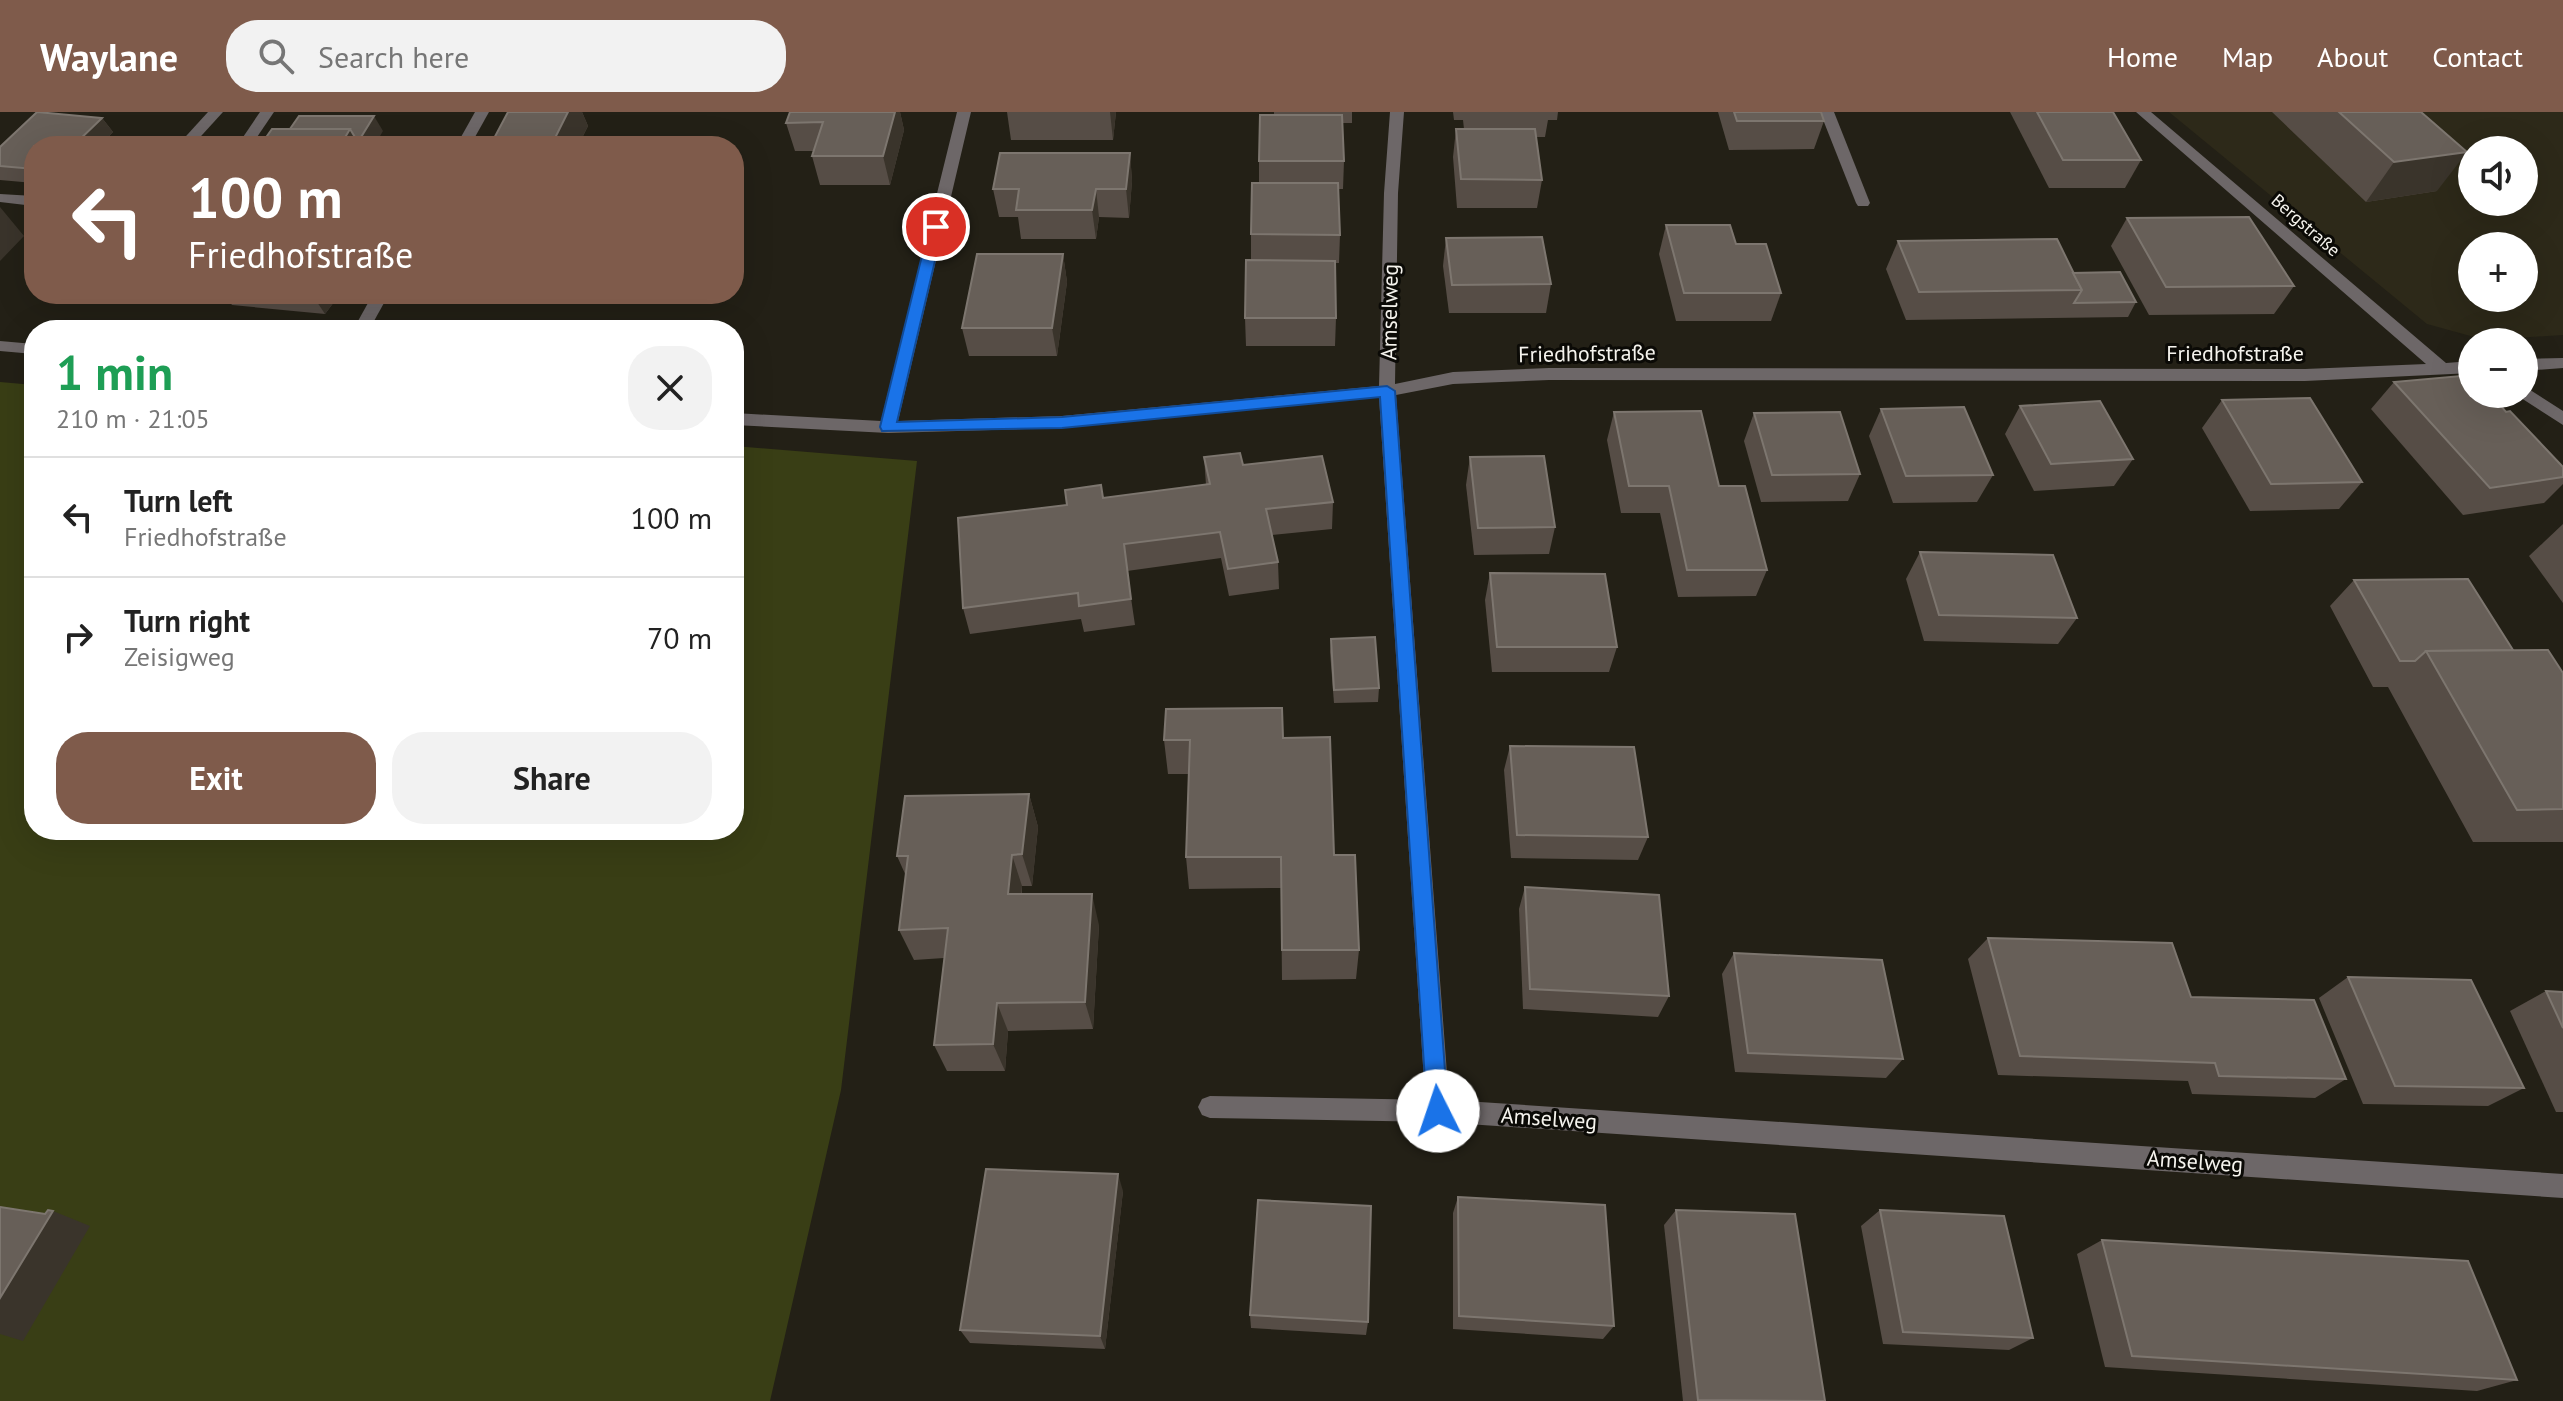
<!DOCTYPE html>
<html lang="en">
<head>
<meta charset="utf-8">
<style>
	body { margin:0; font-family:"PT Sans",sans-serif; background:#f2f2f2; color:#222; height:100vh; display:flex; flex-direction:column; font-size:30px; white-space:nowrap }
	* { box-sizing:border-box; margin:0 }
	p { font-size:26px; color:#767676 }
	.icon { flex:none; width:44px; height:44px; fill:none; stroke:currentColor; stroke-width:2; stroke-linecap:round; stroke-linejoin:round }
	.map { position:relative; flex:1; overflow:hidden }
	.drawer { position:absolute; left:24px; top:208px; width:720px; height:520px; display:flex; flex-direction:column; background:#fff; border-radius:32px; box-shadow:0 8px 32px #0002 }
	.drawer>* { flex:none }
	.guide { position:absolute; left:24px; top:24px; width:720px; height:168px; border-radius:32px; box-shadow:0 8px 32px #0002; background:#7f5b4b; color:#fff; overflow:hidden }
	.buttons { position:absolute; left:2458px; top:24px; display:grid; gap:16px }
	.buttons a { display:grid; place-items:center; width:80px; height:80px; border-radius:50%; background:#fff; box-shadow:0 8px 32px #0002; font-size:40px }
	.pin { position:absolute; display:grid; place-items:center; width:68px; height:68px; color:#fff; margin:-34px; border:4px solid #fff; border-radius:50%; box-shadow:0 2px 8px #0007 }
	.me { position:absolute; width:88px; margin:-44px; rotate:356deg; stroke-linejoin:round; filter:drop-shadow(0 0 6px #0008) }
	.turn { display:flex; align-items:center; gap:28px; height:168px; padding:0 32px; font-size:36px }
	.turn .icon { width:104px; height:104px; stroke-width:2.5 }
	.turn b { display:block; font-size:56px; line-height:68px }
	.round { display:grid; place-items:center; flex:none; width:84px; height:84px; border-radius:32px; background:#f2f2f2 }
	.head { display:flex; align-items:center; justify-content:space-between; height:136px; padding:0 32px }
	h1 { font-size:48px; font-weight:600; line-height:60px; color:#1e9e55 }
	.primary-button { display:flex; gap:16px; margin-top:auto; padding:16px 32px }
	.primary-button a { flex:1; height:92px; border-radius:32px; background:#7f5b4b; color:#fff; font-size:32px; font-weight:600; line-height:92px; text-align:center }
	.primary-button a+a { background:#f2f2f2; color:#222 }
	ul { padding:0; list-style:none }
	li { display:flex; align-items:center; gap:24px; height:120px; padding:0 32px; border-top:2px solid #e0e0e0 }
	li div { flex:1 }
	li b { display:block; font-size:30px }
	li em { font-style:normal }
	header { display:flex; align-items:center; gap:48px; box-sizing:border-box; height:112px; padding:0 40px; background:#7f5b4b; color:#fff }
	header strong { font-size:38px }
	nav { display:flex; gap:44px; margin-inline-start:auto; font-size:28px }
	.search { width:560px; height:72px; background:#f2f2f2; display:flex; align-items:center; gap:20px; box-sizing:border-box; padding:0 28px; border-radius:32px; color:#767676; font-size:30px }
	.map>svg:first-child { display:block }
</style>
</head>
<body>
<header>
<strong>Waylane</strong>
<div class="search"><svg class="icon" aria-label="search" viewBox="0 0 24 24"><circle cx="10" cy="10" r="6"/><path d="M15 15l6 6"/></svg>Search here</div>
<nav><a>Home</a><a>Map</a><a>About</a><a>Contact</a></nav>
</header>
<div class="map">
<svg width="2563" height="1289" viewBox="0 0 2563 1289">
	<rect width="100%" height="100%" fill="#232016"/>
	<!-- built -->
	<path fill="#2d2919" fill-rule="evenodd" d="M2169,0h394v223l-78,5 -58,-16zM2472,38h52v52h-52zM2472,134h52v52h-52z"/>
	<!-- green -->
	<polygon fill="#393e15" points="0,270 34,273 34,718 734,718 734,334 917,349 841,978 770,1289 0,1289"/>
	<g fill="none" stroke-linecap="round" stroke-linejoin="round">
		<!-- lane -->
		<g fill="#6d6768" fill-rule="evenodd">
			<polygon points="1820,0 1834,0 1870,91 1868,94 1858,94 1856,91"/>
			<polygon points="2524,274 2563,299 2563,313 2518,284 2524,282"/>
			<polygon points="1210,984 1438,988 1446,991 1450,999 1446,1007 1438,1010 1210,1006 1202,1003 1198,995 1202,987"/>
		</g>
		<!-- street -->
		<g fill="#6d6768" fill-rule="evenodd">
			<polygon points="208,0 223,0 192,34 177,34"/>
			<polygon points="260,0 274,0 251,34 237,34"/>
			<polygon points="475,0 489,0 470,34 456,34"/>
			<polygon points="957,0 971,0 898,309 1062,304 1379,274 1384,81 1390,0 1404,0 1398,81 1395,272 1453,260 1549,256 2305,257 2426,252 2136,0 2151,0 2446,251 2472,249 2472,261 2305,269 1549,268 1453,272 1396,283 1449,988 2563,1062 2563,1086 1438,1010 1430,1007 1426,999 1379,285 1062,316 888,321 734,313 734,301 881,309"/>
			<polygon points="0,82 34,84 34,94 0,90"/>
			<polygon points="373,182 389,182 369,218 353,218"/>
			<polygon points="0,229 34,232 34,242 0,239"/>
			<polygon points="2563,246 2563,256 2524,259 2524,247"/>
		</g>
	</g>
	<!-- wall -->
	<g fill="#564d46">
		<polygon points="508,0 582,0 588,14 578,34 491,34 491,32"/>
		<polygon points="790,0 900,0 904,18 890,73 820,73 812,44 814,39 795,39 786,11"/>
		<polygon points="1007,0 1116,0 1113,28 1011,28"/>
		<polygon points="1274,0 1352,0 1352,11 1342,11 1344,49 1343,77 1338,77 1340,123 1339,151 1335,151 1336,206 1335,234 1246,234 1245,206 1251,148 1251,122 1259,71 1259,49 1274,3"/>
		<polygon points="1453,0 1558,0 1557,8 1548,8 1545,25 1536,25 1542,68 1537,96 1457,96 1453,45 1456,17 1464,17 1463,8 1454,8"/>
		<polygon points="1718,0 1821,0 1824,9 1814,37 1729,38"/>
		<polygon points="2010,0 2113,0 2141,48 2125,76 2049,76"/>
		<polygon points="2272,0 2421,0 2437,79 2366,90"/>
		<polygon points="102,6 113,20 99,34 34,34 34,71 0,68 0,35"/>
		<polygon points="1130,41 1132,69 1129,106 1099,105 1096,127 1021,127 1018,105 999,105 993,77"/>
		<polygon points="2127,106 2294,174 2274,202 2149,203 2111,134"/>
		<polygon points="1666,113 1736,132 1781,181 1771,209 1676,209 1659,142"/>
		<polygon points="1446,126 1551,172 1546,201 1449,201 1443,154"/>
		<polygon points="1898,129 2074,161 2136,190 2128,205 1906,208 1886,157"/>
		<polygon points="1063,142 1067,170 1057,244 969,244 962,216"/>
		<polygon points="95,182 191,182 184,191"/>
		<polygon points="224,182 340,182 325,202 232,193"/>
		<polygon points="2394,270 2506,300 2563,355 2563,372 2544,391 2463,403 2371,297"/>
		<polygon points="2222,288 2362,370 2339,397 2250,399 2202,316"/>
		<polygon points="2020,294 2133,347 2114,374 2034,379 2005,322"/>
		<polygon points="1881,297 1993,363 1977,390 1893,391 1869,324"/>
		<polygon points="1614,300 1719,374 1767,458 1756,484 1678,485 1660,401 1621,401 1607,328"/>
		<polygon points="1754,301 1860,362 1848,389 1761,390 1744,329"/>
		<polygon points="1204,345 1243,353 1333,390 1332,417 1272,423 1278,450 1279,477 1229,484 1221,446 1127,459 1135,513 1084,520 1081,507 970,522 963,496 1067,393 1103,386 1206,373"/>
		<polygon points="1470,345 1555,415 1549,442 1474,443 1466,373"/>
		<polygon points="2563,412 2563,491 2529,444"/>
		<polygon points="1920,440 2077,506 2058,532 1924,529 1906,467"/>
		<polygon points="1490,461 1617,535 1609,560 1492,560 1485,488"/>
		<polygon points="2354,468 2563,561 2563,730 2473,730 2388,575 2373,575 2330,494"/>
		<polygon points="1331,527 1379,576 1378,590 1334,591 1330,540"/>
		<polygon points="1283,626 1334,743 1359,838 1356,867 1282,868 1281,776 1189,777 1186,745 1189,662 1168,662 1164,628"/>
		<polygon points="1510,634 1648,725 1638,748 1511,746 1504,658"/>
		<polygon points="1029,682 1038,715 1032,774 1022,774 1022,782 1099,813 1093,917 1008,919 1005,959 947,959 934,933 944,846 914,848 899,818 906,764 897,744"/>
		<polygon points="1525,775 1669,884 1658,905 1523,897 1519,797"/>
		<polygon points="1988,826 2191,885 2346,967 2315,986 2192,982 2188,969 1998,963 1968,847"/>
		<polygon points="1734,841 1903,947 1886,966 1735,960 1722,862"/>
		<polygon points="2348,865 2524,976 2488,994 2363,992 2319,886"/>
		<polygon points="2546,879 2563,880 2563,1000 2556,1000 2510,899"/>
		<polygon points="1123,1079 1105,1237 970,1231 960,1218"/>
		<polygon points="1458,1085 1614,1214 1603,1227 1453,1217 1453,1101"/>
		<polygon points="1676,1098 1825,1289 1683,1289 1664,1113"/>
		<polygon points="1880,1098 2033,1226 2009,1238 1883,1232 1861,1114"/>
		<polygon points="2102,1128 2517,1268 2477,1279 2105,1255 2077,1142"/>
		<polygon points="1250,1203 1368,1210 1366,1223 1251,1216"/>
	</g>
	<!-- shaded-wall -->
	<g fill="#3a342b">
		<polygon points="568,0 582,0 588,14 578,34 552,34 552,32"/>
		<polygon points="895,0 900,0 904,18 890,73 883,44"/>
		<polygon points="1110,0 1116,0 1113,28"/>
		<polygon points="374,4 383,19 374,34 340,34 350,17"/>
		<polygon points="102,6 113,20 99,34 73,34"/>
		<polygon points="2467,40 2437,79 2366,90 2394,50"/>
		<polygon points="1130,41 1132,69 1129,106 1126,77"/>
		<polygon points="1096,77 1099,105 1096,127 1092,98"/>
		<polygon points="0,95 24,124 0,149"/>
		<polygon points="1063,142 1067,170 1057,244 1052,216"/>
		<polygon points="177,182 191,182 184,191"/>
		<polygon points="319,182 340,182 325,202 315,187"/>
		<polygon points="1029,682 1038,715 1032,774 1022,742"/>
		<polygon points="1012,743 1022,774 1019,813 1008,782"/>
		<polygon points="1092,782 1099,813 1093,917 1085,890"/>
		<polygon points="997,891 1008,919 1005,959 993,932"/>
		<polygon points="1118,1062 1123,1079 1105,1237 1100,1224"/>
		<polygon points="53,1099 90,1114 23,1229 0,1222 0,1186"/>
	</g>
	<!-- building -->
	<g fill="#675f58" stroke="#7d766f" stroke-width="2">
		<polygon points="37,0 102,6 73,34 34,34 34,57 0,54 0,35"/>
		<polygon points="508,0 568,0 552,32 491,32"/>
		<polygon points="790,0 895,0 883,44 812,44 823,10 786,11"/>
		<polygon points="1734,0 1821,0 1824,9 1737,9"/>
		<polygon points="2037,0 2113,0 2141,48 2063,48"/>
		<polygon points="2339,0 2421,0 2467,40 2394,50"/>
		<polygon points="1260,3 1342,3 1344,49 1259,49"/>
		<polygon points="299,4 374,4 358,30 350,17 290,17"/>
		<polygon points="272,17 350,17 340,34 260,34"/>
		<polygon points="1456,17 1535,17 1542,68 1461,67"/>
		<polygon points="1000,41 1130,41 1126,77 1096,77 1092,98 1016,98 1019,77 993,77"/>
		<polygon points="1252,71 1338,71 1340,123 1251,122"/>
		<polygon points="2249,105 2294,174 2166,175 2127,106"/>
		<polygon points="1666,113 1730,113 1736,132 1766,132 1781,181 1684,181"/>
		<polygon points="1542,125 1551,172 1452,173 1446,126"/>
		<polygon points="2057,127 2082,178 1919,180 1898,129"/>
		<polygon points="977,142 1063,142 1052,216 962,216"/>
		<polygon points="1246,148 1335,149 1336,206 1245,206"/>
		<polygon points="2120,160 2136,190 2074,191 2082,178 2073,161"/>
		<polygon points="273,182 319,182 315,187 272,184"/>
		<polygon points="2472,263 2472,282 2491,282 2506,300 2510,299 2563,355 2563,365 2490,376 2394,270"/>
		<polygon points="2310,286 2362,370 2271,372 2222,288"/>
		<polygon points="2100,289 2133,347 2051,352 2020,294"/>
		<polygon points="1964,295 1993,363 1906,364 1881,297"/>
		<polygon points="1701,299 1719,374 1745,374 1767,458 1687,458 1669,374 1629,374 1614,300"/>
		<polygon points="1840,300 1860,362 1772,363 1754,301"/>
		<polygon points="1240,341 1243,353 1322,344 1333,390 1266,397 1278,450 1228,457 1220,420 1124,432 1131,487 1079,494 1078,481 963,496 958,406 1067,393 1065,378 1101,373 1103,386 1210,372 1204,345"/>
		<polygon points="1544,344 1555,415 1478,416 1470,345"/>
		<polygon points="1920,440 2053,443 2077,506 1939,503"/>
		<polygon points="1490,461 1605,462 1617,535 1497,535"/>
		<polygon points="2468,467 2513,538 2426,539 2415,549 2400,549 2354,468"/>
		<polygon points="1375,525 1379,576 1334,578 1331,527"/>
		<polygon points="2548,538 2563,561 2563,697 2517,698 2426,539"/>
		<polygon points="1282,596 1283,626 1330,625 1334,743 1355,743 1359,838 1282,838 1281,745 1186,745 1190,628 1164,628 1166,597"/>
		<polygon points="1510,634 1634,635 1648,725 1517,723"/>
		<polygon points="1029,682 1022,742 1012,743 1008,782 1092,782 1085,890 997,891 993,932 934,933 948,816 899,818 908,744 897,744 905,684"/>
		<polygon points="1525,775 1659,783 1669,884 1530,877"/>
		<polygon points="1988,826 2172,831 2191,885 2314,888 2346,967 2219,964 2215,951 2020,944"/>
		<polygon points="1734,841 1882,848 1903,947 1748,941"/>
		<polygon points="2348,865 2471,868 2524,976 2395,974"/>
		<polygon points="2546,879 2563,880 2563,916"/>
		<polygon points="986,1057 1118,1062 1100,1224 960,1218"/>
		<polygon points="1458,1085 1605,1093 1614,1214 1459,1204"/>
		<polygon points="1258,1088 1371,1094 1368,1210 1250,1203"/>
		<polygon points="0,1095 45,1102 48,1098 53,1099 0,1186"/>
		<polygon points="1676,1098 1795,1102 1825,1289 1698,1288"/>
		<polygon points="1880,1098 2004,1104 2033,1226 1903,1220"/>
		<polygon points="2102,1128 2468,1149 2517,1268 2132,1244"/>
	</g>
	<!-- route -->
	<polygon fill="#1a73e8" stroke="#114b97" stroke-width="2" points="936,111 943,115 897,310 1062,305 1387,274 1395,279 1448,999 1445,1006 1438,1009 1430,1006 1427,999 1380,285 1062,316 882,319 880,315 929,115"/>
	<g text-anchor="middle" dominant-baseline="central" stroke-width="6" stroke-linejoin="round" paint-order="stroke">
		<!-- far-street labels -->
		<g font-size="18" fill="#f5f3ed" stroke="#0b0a06">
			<text transform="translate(2306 113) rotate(41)">Bergstraße</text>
		</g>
		<!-- street labels -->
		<g font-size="22" fill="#f5f3ed" stroke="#0b0a06">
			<text transform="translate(1389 200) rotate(-89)">Amselweg</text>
			<text transform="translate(1587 241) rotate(-1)">Friedhofstraße</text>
			<text x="2235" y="241">Friedhofstraße</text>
			<text transform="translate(1549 1006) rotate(4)">Amselweg</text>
			<text transform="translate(2195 1049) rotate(4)">Amselweg</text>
		</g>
	</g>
</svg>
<div class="buttons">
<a><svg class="icon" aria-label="sound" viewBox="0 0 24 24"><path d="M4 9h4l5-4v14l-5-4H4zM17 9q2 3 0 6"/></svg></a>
<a>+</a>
<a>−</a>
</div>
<div class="pin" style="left:936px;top:115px;background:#d93025"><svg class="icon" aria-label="arrive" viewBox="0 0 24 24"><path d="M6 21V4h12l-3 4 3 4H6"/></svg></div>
<svg class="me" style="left:1438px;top:999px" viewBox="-20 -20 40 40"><circle r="19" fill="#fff"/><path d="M0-13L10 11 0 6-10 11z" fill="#1a73e8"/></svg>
<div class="guide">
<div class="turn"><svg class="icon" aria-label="left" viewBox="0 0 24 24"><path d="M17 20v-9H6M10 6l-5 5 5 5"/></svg><div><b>100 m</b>Friedhofstraße</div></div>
</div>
<section class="drawer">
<div class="head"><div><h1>1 min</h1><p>210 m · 21:05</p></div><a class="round"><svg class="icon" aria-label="close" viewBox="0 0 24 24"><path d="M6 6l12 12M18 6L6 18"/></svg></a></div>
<ul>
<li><svg class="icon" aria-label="left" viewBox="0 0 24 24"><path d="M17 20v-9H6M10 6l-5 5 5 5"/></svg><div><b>Turn left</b><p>Friedhofstraße</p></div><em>100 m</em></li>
<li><svg class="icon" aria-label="right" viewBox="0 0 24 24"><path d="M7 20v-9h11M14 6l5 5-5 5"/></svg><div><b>Turn right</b><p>Zeisigweg</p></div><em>70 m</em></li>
</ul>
<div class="primary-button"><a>Exit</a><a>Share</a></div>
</section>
</div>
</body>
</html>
